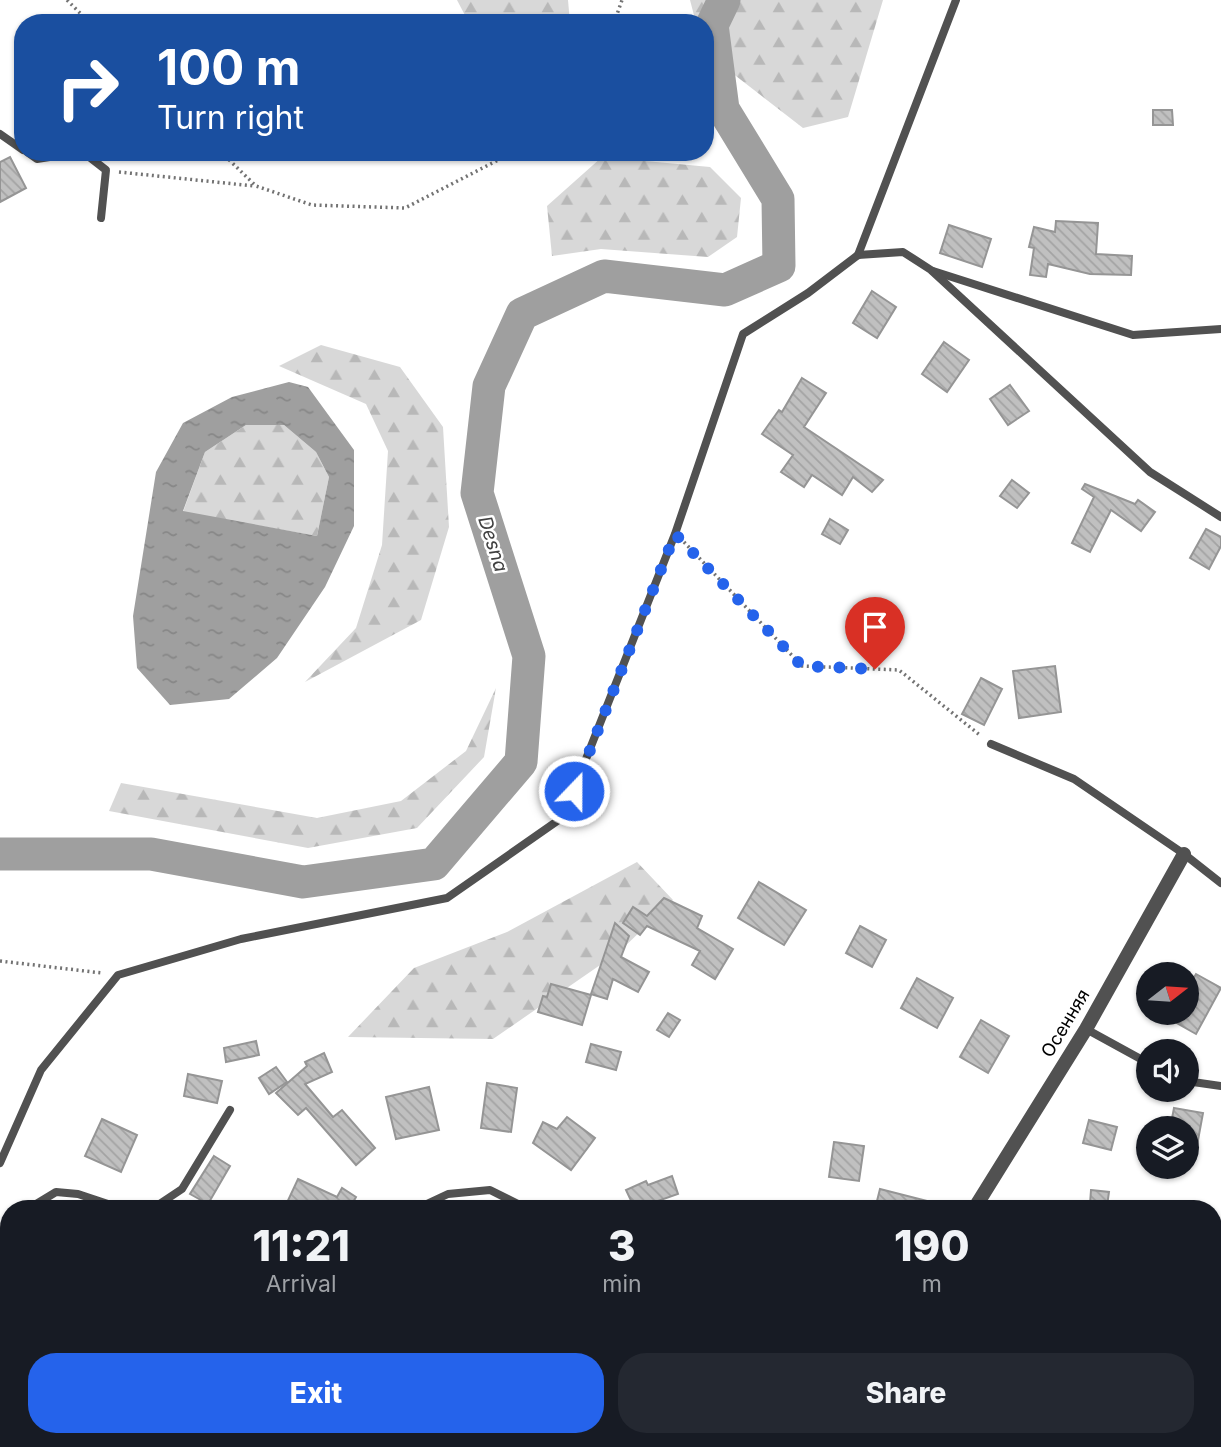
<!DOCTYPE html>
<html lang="en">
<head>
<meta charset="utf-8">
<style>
	body { margin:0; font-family:Inter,sans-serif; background:#242831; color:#f1f3f6; height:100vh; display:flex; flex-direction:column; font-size:26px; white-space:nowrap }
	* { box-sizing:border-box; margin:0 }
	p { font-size:23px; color:#9ea1a6 }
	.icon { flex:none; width:38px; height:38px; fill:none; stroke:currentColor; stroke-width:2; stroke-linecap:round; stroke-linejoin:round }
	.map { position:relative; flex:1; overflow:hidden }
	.side { position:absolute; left:0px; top:1200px; width:1222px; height:247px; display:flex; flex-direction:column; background:#171b24; border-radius:28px 28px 0 0; box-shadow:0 2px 5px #0004 }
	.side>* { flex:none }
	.guide { position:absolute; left:14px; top:14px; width:700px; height:147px; border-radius:28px; box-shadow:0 2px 5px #0004; background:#1a4fa0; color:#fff; overflow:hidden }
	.needle { width:46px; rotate:73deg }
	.controls { position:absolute; left:1136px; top:962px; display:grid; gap:14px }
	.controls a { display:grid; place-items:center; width:63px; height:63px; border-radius:50%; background:#171b24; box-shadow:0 2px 5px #0004; font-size:35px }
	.pin { position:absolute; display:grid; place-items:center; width:60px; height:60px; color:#fff; margin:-72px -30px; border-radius:50% 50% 50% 0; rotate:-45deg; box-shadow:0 0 7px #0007 }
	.pin .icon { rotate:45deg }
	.me { position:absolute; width:77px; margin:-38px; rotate:22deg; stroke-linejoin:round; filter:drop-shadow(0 0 5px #0008) }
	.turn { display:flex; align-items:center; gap:24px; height:147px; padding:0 28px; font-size:32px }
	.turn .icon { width:91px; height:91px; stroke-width:2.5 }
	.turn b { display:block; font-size:49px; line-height:60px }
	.eta { display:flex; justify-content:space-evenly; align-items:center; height:119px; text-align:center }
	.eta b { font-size:42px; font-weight:800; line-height:49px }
	.button { display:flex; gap:14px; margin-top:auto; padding:14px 28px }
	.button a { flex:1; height:80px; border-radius:28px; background:#2563eb; color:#fff; font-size:28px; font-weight:800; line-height:80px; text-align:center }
	.button a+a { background:#242831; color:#f1f3f6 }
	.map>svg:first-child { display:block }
</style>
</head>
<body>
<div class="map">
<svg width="1221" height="1447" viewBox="0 0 1221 1447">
	<defs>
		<pattern id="forest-firs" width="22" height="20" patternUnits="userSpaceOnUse" patternTransform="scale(1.75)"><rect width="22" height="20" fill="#d8d8d8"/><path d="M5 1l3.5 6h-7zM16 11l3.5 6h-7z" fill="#b8b8b8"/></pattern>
		<pattern id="water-ripples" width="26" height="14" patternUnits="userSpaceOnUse" patternTransform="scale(1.75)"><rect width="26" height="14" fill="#9f9f9f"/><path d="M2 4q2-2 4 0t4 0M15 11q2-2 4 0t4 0" fill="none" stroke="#878787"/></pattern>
		<pattern id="building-back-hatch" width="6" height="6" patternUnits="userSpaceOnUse" patternTransform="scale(1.75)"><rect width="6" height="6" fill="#c0c0c0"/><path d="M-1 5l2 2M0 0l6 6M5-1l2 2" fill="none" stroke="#a3a3a3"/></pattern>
	</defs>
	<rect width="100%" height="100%" fill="#fff"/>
	<!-- forest -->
	<g fill="url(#forest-firs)">
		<polygon points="457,0 568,0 570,23 469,23"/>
		<polygon points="690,0 883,0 848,117 803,128 705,52 705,23 696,23"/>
		<polygon points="602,157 710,167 741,198 737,237 708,257 601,249 552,256 547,206"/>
		<polygon points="321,345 400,367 443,427 449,527 421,620 305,682 356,628 382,545 388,451 366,404 279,366"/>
		<polygon points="246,425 284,425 316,452 329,477 317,536 183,512 205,452"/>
		<polygon points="496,688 484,757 417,828 308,848 109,811 121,783 317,818 401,801 466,751"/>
		<polygon points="637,862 673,900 619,952 493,1039 348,1037 414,968 507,932"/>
	</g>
	<!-- water -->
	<path fill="url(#water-ripples)" fill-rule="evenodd" d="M289,382l19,5 46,63v76l-29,61 -48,71 -48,41 -59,6 -33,-37 -4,-52 23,-144 27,-49 49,-26zM246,425h38l32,27 13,25 -12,59 -134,-25 22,-59z"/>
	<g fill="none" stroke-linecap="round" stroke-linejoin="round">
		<!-- river -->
		<polyline stroke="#9f9f9f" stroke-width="33" points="0,854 151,854 303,882 434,864 521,762 529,656 477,493 489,386 522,314 604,276 725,290 779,266 778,199 723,109 712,25 724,0"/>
	</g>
	<!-- building -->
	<g fill="url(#building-back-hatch)" stroke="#959595" stroke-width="2">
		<polygon points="1153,110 1172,110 1173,125 1153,125"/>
		<polygon points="10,157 26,188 0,202 0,162"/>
		<polygon points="1056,221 1098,223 1096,254 1132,256 1131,275 1090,274 1048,264 1046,277 1030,275 1034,248 1029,247 1034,227 1055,232"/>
		<polygon points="949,225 991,239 982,267 940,253"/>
		<polygon points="872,291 896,307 877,338 853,323"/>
		<polygon points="944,342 969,360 947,392 922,374"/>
		<polygon points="802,378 826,393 804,427 883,480 872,492 853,477 842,495 812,475 804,487 781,472 793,455 762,434 779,410 782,412"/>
		<polygon points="1010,385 1029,411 1008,425 990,399"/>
		<polygon points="1012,480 1029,493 1017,508 1000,496"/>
		<polygon points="1085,484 1135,504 1138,500 1155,512 1141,531 1111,510 1090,552 1072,543 1094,497 1082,489"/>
		<polygon points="830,519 848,530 840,544 822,534"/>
		<polygon points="1206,529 1221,537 1221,546 1209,569 1190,558"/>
		<polygon points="1055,666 1061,712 1019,718 1013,671"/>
		<polygon points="981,678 1002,689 984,725 962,714"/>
		<polygon points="759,882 806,910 784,945 738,918"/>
		<polygon points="664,898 702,916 697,928 733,949 715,979 692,965 700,951 647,926 640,935 623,923 633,907 647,916"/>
		<polygon points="615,923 629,936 621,957 649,972 638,992 613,979 607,999 591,994"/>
		<polygon points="860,926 886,940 872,967 846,953"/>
		<polygon points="1196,974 1221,988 1196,1034 1159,1013 1186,1013 1186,991"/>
		<polygon points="917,978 953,998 937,1028 901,1008"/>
		<polygon points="551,984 591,995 582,1025 538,1012 543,996 547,997"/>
		<polygon points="668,1013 680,1020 669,1037 657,1030"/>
		<polygon points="981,1020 1009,1036 988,1073 960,1057"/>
		<polygon points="256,1041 259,1055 226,1062 224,1048"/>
		<polygon points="591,1044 621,1052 616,1070 586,1062"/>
		<polygon points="324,1053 332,1072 305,1084 333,1117 342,1110 375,1148 356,1165 306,1108 298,1115 276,1093 307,1066 305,1062"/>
		<polygon points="276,1067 287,1082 269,1094 259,1078"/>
		<polygon points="188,1074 222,1081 217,1103 184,1096"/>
		<polygon points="487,1083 517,1088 511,1132 481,1128"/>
		<polygon points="429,1087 439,1130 396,1139 386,1097"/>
		<polygon points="1174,1108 1203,1113 1194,1162 1186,1161 1186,1129 1170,1129"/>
		<polygon points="567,1117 595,1138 571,1170 533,1143 543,1122 557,1129"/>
		<polygon points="102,1119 137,1135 121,1172 85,1156"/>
		<polygon points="1089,1120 1117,1127 1111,1150 1083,1143"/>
		<polygon points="834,1142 864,1146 859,1181 829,1177"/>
		<polygon points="214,1156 230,1166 208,1204 190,1194"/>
		<polygon points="672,1176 678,1194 635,1209 626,1190 646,1181 648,1185"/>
		<polygon points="298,1179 337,1197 342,1188 356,1197 352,1204 363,1209 284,1209"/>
		<polygon points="880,1189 939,1204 939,1209 875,1209"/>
		<polygon points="1091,1190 1109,1192 1107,1206 1090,1204"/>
	</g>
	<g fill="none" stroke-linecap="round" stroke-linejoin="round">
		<!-- path -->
		<g stroke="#737373" stroke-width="3.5" stroke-dasharray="2 3.5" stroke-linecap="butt">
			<polyline points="67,0 90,23"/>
			<polyline points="614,23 622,0"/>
			<polyline points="221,152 256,186 312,205 405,208 504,157 508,152"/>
			<polyline points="119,172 254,186"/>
			<polyline points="684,542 802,666 899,670 981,736"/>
			<polyline points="0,961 102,973"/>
		</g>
		<!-- lane -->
		<g stroke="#515151" stroke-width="8">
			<polyline points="0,134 23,150"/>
			<polyline points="27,152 37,159 81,152"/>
			<polyline points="83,152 106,170 101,218"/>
			<polyline points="858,255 956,0"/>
			<polyline points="933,271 1133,335 1221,329"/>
			<polyline points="991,744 1074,779 1184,854 1221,883"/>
			<polyline points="1086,1029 1148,1063"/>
			<polyline points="1186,1081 1221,1086"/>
			<polyline points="0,1163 41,1070 118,975 241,939 447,898 563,817 675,534 743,334 808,293 858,255 903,252 931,270 1150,472 1221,517"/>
			<polyline points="28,1209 56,1192 78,1194 111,1205 152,1209 182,1189 230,1110"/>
			<polyline points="416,1209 448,1194 490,1190 528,1209"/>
			<polyline points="0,1276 9,1253"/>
			<polyline points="416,1438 442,1447"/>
			<polyline points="570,1438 570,1447"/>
			<polyline points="261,1447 264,1438"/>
		</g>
		<!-- street -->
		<g stroke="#515151" stroke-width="14">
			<polyline points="974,1209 1086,1029 1184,854"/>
			<polyline points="856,1447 859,1438"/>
		</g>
	</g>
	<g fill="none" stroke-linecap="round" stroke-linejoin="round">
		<!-- route -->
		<polyline stroke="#2563eb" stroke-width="12" stroke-dasharray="0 21.6" points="574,791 675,534 802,666 875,669"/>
	</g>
	<g text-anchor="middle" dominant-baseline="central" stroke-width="5" stroke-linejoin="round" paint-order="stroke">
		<!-- street labels -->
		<g font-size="18" fill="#000" stroke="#fff">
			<text transform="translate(1065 1023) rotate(-59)">Осенняя</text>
		</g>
		<!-- water labels -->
		<g font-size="19" font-style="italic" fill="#404040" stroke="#fff">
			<text transform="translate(493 544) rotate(72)">Desna</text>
		</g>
	</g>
</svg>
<div class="controls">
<a><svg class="needle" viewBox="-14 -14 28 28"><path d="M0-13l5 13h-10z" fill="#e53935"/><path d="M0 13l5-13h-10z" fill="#9ea1a6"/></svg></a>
<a><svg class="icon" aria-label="sound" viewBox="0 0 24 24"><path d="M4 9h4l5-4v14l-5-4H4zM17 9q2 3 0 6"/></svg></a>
<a><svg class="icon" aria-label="layers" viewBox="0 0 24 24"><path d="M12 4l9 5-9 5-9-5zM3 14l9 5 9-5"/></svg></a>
</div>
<div class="pin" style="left:875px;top:669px;background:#d93025"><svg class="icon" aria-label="arrive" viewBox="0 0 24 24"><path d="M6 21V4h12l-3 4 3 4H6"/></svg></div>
<svg class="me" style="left:574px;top:791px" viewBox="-20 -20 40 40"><circle r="17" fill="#2563eb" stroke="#fff" stroke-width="3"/><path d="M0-11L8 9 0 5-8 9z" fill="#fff"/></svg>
<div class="guide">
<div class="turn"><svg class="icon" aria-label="right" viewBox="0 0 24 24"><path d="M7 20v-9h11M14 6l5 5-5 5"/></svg><div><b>100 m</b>Turn right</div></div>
</div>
<section class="side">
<div class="eta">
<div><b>11:21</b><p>Arrival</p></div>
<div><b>3</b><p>min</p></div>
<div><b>190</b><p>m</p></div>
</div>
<div class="button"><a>Exit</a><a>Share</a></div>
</section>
</div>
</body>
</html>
